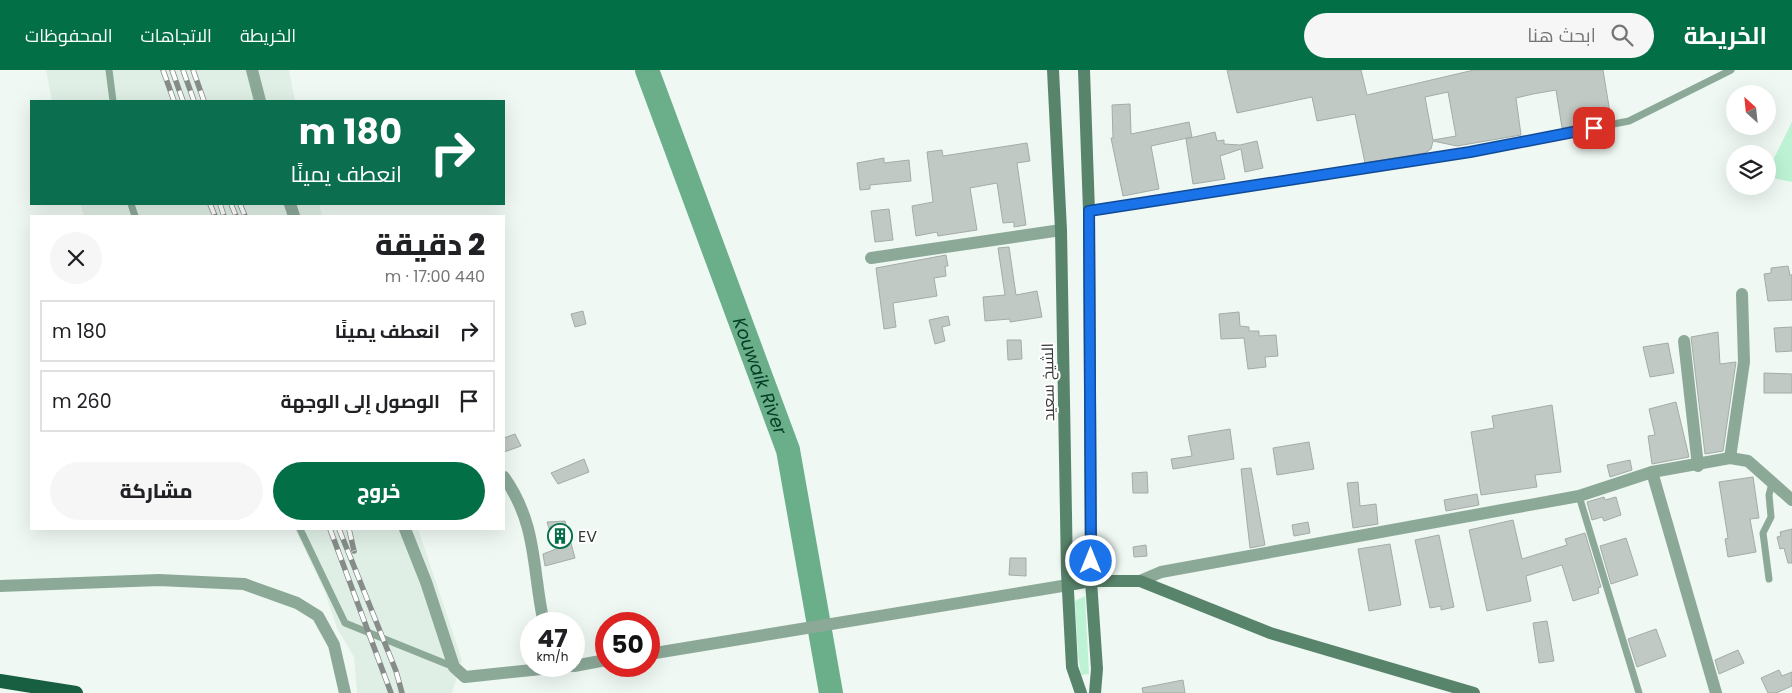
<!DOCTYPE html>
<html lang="ar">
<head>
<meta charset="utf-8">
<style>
	body { margin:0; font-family:Poppins,Cairo,sans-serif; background:#f6f6f6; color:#202124; direction:rtl; height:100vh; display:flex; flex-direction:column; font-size:19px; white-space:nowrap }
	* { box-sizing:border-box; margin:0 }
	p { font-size:16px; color:#757577 }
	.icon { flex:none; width:28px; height:28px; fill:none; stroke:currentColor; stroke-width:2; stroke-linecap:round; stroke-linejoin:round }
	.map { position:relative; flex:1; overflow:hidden; direction:ltr }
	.side { position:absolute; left:30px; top:145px; width:475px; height:315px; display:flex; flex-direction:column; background:#fff; border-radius:0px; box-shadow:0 5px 20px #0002; direction:rtl }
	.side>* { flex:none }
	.banner { position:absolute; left:30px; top:30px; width:475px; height:105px; border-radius:0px; box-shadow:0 5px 20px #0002; direction:rtl; background:#0b6e4f; color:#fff; overflow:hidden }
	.needle { width:32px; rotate:333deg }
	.fabs { position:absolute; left:1726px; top:15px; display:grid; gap:10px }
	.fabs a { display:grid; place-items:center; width:50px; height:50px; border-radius:50%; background:#fff; box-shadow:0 5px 20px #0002; font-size:25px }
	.speed { position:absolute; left:520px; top:542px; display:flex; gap:10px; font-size:25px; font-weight:700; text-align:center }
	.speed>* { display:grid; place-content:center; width:65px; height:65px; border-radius:50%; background:#fff; box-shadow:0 5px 20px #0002; line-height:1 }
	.speed small { font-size:12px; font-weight:400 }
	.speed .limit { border:8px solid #d22; background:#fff; color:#111 }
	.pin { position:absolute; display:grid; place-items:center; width:42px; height:42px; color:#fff; margin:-21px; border-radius:10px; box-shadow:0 2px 8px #0006 }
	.me { position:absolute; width:55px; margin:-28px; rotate:0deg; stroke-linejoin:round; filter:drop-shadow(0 0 4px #0008) }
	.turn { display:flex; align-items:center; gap:18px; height:105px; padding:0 20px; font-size:22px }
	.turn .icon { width:65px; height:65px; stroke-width:2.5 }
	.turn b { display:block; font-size:35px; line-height:42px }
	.round { display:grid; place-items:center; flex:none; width:52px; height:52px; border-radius:26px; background:#f6f6f6 }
	.overview { display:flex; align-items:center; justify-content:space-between; height:85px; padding:0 20px }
	h1 { font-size:30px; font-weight:800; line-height:38px }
	.action { display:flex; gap:10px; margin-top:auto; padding:10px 20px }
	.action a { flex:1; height:58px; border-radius:30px; background:#036f47; color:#fff; font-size:20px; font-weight:800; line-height:58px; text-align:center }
	.action a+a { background:#f6f6f6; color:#202124 }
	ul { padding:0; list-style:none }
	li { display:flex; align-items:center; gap:15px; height:62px; margin:0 10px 8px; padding:0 10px; border:2px solid #e0e0e0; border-radius:0px }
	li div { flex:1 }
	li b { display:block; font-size:19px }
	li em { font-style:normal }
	header { display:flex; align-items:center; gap:30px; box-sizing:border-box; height:70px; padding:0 25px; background:#036f47; color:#fff }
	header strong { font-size:24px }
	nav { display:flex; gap:28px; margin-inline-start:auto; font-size:18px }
	.search { width:350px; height:45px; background:#f6f6f6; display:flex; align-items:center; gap:12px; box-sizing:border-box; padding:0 18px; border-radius:28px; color:#757577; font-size:19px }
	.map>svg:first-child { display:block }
</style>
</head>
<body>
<header>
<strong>الخريطة</strong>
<div class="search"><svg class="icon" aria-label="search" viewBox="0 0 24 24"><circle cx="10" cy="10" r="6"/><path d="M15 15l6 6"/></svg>ابحث هنا</div>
<nav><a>الخريطة</a><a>الاتجاهات</a><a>المحفوظات</a></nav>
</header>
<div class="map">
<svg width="1792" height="623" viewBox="0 0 1792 623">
	<rect width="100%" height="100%" fill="#eff8f3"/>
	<!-- built -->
	<g fill="#dfefe5">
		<polygon points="46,0 289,0 295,31 52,31"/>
		<polygon points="80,134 319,134 322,146 84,146"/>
		<polygon points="295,459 418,459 462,590 452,623 357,623 354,587 337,558 325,522"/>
	</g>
	<!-- green -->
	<g fill="#bdf2d4">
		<polygon points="1792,52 1792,112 1768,107 1768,100"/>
		<polygon points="1085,526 1089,604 1081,605 1078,585 1075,531"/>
	</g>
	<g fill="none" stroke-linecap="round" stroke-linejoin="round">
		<!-- river -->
		<path stroke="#6aaf8a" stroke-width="24" id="s1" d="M647,0l141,380 43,243"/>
	</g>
	<!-- building -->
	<g fill="#c1c9c4" stroke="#a4aca7" fill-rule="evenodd">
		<path d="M1227,0h134l6,25 107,-25h129l8,49 -49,9 -6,-38 -23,4 -17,4 5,37 -64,11 -24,-5 -2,8 -6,4 -60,10 -10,-49 -38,7 -5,-24 -75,16zM1448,22l8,44 -23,4 -8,-43z"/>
		<polygon points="1130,34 1131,64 1189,52 1192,67 1151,76 1159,119 1123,126 1111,68 1113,68 1112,35"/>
		<polygon points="1215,62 1217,71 1224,70 1224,74 1240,75 1257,71 1263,98 1245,102 1241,79 1220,86 1225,109 1193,114 1186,69"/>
		<polygon points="1027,73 1030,91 1017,93 1026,155 1014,157 1014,152 1003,153 997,113 970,118 977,160 938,166 937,162 916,166 912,136 933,132 927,82 942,80 943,86"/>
		<polygon points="884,88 884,93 909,90 911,111 870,115 870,119 860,120 857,93"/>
		<polygon points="889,139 893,170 875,172 871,141"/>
		<polygon points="1009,177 1016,225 1037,221 1042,247 1010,252 1010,249 985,251 983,227 1005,225 998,178"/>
		<polygon points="946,185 948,196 945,196 946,206 934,208 937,226 893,233 896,257 884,259 876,198"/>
		<polygon points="1788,196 1790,205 1792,205 1792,230 1768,231 1764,204 1771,203 1771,198"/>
		<polygon points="583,241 586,254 575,257 571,244"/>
		<polygon points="1239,242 1240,256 1249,257 1249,261 1259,261 1259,266 1276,265 1278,286 1265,287 1266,297 1248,299 1244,268 1221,269 1219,244"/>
		<polygon points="948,246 950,255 942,257 945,271 935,274 929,250"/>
		<polygon points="1792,257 1792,281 1776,282 1774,258"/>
		<polygon points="1718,262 1720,294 1736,292 1723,381 1705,384 1691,267"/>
		<polygon points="1007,270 1021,270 1022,289 1008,290"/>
		<polygon points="1668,273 1674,303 1650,307 1643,277"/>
		<polygon points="1764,303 1792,304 1792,323 1764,323"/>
		<polygon points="1676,332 1689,387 1652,394 1648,366 1655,365 1649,339"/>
		<polygon points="1552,335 1561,402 1535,405 1537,417 1481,425 1471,362 1494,358 1492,346"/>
		<polygon points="1230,359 1234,389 1173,399 1171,389 1192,386 1188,366"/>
		<polygon points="515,364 521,376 504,382 504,368"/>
		<polygon points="1309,372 1314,399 1277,405 1273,378"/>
		<polygon points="584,389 589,402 558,414 551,403"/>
		<polygon points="1630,390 1632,400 1610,407 1607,395"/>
		<polygon points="1251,398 1265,475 1250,478 1241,399"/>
		<polygon points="1147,402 1148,423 1133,423 1132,403"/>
		<polygon points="1753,407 1759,448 1750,449 1756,482 1728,487 1725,469 1728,468 1719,412"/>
		<polygon points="1358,412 1360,436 1376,434 1378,454 1353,458 1347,413"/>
		<polygon points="1477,424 1479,435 1446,441 1444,430"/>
		<polygon points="1604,427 1605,430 1616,427 1621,445 1604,451 1602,447 1592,450 1587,432"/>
		<polygon points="1513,450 1522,489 1567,475 1565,469 1585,463 1601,517 1598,518 1599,523 1573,531 1562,495 1526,506 1531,531 1487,541 1469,460"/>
		<polygon points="565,451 575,488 545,496 543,484 556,479 547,452"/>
		<polygon points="1308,452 1310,463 1294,466 1292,455"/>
		<polygon points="1792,459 1792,493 1788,493 1784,478 1780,479 1777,467 1781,466 1780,462"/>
		<polygon points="1439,465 1454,537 1441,540 1441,536 1430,538 1415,470"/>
		<polygon points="1626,468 1638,505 1611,514 1600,476"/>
		<polygon points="1390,474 1401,535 1369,541 1358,479"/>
		<polygon points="1146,475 1147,486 1134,487 1133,477"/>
		<polygon points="1010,488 1026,488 1026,506 1009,505"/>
		<polygon points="1547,551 1554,591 1539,593 1533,553"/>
		<polygon points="1656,559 1666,586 1637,597 1628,569"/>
		<polygon points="1738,580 1744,593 1719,604 1715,590"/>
		<polygon points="1779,600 1782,606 1792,602 1792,616 1776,623 1768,623 1761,608"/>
		<polygon points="1183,610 1185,623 1143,623 1142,618"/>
	</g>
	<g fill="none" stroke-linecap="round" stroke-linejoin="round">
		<!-- service -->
		<g stroke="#8ca998" stroke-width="7">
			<polyline points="109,0 113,31"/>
			<polyline points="131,134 135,146"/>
			<polyline points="1089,141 1470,82 1629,51 1731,0"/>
			<polyline points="1579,426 1639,623"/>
			<polyline points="300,459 345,553 454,597"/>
			<polyline points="1769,509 1763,463 1771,447 1769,425 1772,413"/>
		</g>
		<!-- minor -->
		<g stroke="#8ca998" stroke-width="12">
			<polyline points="252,0 260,31"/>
			<polyline points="290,134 294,146"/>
			<polyline points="871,188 1061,160"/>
			<polyline points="1684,271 1698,396"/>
			<polyline points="1730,388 1744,292 1742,224"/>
			<polyline points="1652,402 1716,623"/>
			<path d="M504,407c34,48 28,93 40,147"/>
			<polyline points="405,459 426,512 454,597 465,607 570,596"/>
			<polyline points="1140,511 1161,502 1579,426 1652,402 1730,388 1748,391 1792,430"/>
			<polyline points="0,516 159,510 244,514 297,533 318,546 334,575 345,623"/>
			<polyline points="649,584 1068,515"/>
			<polyline points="574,596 606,590"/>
		</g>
		<!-- secondary -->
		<g stroke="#59846c" stroke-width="12">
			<polyline points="1053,0 1061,160 1067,502 1072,597 1081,623"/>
			<polyline points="1084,0 1089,141 1091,511 1097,599 1095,623"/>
			<polyline points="1068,515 1091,511 1140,511 1270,563 1474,623"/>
		</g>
		<!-- trunk -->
		<polyline stroke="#185e40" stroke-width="14" points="0,611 76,623"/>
		<defs>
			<g id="rail">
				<polyline points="163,0 174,31"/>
				<polyline points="172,0 183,31"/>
				<polyline points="183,0 194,31"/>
				<polyline points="193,0 204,31"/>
				<polyline points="210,134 215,146"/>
				<polyline points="220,134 224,146"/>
				<polyline points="231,134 236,146"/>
				<polyline points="240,134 245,146"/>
				<polyline points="330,459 391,623"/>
				<polyline points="339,459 396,601 402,623"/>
				<polyline points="349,459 354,481"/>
			</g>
		</defs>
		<!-- rail casing -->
		<use href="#rail" stroke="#868c89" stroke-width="5.5"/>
		<!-- rail -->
		<use href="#rail" stroke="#fff" stroke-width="4" stroke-dasharray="11" stroke-linecap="butt"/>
	</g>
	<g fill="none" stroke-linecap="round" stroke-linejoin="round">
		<defs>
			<polyline id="route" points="1091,491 1089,141 1470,82 1594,58"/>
		</defs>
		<!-- route casing -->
		<use href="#route" stroke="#114b97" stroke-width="12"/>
		<!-- route -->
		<use href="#route" stroke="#1a73e8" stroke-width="9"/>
	</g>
	<!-- icons -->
	<defs>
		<symbol id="building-ring" viewBox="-11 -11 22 22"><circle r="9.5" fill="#fff" stroke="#036f47" stroke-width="1.5"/><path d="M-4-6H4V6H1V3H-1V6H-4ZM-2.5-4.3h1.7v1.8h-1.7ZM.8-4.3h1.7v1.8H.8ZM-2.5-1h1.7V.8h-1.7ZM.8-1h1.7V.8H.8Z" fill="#036f47"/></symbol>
	</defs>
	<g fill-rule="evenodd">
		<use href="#building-ring" x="546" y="452" width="28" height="28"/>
	</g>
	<g text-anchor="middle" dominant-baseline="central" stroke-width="4" stroke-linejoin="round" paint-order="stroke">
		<!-- street labels -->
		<g font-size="16" fill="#353836" stroke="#fff">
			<text transform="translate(1048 312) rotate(-91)">الشيخ سعيد</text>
		</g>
		<!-- poi labels -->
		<g font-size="16" fill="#353836" stroke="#fff" text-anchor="start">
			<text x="578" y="466">EV</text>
		</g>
		<!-- water labels -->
		<g font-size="18" font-style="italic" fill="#003c24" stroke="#fff">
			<text stroke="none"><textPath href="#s1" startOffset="326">Kouwaik River</textPath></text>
		</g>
	</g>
</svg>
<div class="fabs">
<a><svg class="needle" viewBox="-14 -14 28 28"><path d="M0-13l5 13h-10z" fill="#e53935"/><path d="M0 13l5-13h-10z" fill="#757577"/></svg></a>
<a><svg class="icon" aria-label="layers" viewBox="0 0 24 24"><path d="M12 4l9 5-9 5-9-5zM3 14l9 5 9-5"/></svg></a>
</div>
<div class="speed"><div>47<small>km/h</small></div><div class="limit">50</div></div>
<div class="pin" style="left:1594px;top:58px;background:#d93025"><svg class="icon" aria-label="arrive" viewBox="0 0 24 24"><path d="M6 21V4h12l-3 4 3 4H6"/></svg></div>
<svg class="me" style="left:1091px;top:491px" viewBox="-20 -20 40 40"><circle r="17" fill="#1a73e8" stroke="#fff" stroke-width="3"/><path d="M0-11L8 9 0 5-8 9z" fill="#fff"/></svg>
<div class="banner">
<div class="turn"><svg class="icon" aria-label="right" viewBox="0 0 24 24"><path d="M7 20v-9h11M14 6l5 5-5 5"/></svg><div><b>180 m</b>انعطف يمينًا</div></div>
</div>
<section class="side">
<div class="overview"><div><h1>2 دقيقة</h1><p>440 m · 17:00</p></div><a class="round"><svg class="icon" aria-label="close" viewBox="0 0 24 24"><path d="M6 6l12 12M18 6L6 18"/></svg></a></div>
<ul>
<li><svg class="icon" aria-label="right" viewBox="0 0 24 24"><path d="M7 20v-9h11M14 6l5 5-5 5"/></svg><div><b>انعطف يمينًا</b></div><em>180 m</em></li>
<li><svg class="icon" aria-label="arrive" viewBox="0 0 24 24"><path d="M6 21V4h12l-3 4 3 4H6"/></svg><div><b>الوصول إلى الوجهة</b></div><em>260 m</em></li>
</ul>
<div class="action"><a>خروج</a><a>مشاركة</a></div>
</section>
</div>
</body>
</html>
